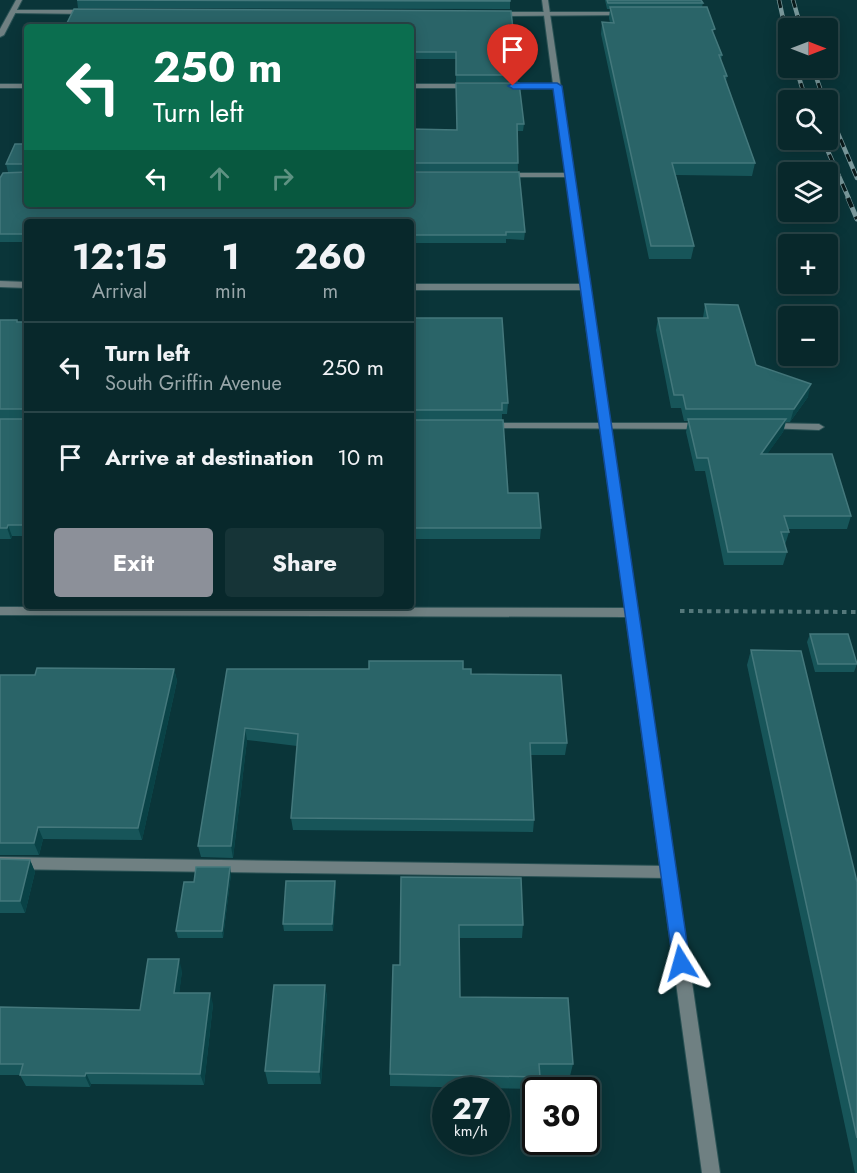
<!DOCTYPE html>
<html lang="en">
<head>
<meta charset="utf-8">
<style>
	body { margin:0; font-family:Jost,sans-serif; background:#163437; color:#f1f3f6; height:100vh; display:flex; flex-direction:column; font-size:22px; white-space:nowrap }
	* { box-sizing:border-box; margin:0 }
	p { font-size:20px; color:#98a6a9 }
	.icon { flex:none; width:33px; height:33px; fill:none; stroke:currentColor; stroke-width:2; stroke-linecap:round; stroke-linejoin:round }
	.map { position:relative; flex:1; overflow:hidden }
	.panel { position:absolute; left:24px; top:219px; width:390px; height:390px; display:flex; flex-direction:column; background:#08282b; border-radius:6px; box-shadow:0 3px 15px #0003,0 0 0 2px #294447 }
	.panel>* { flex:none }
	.banner { position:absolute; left:24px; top:24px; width:390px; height:183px; border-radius:6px; box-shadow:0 3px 15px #0003,0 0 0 2px #294447; background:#0b6e4f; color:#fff; overflow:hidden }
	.needle { width:39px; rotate:90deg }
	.buttons { position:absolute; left:778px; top:18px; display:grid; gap:12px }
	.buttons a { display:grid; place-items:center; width:60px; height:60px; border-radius:6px; background:#08282b; box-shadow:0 3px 15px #0003,0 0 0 2px #294447; font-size:30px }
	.speed { position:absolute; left:432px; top:1077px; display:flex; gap:12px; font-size:30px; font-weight:700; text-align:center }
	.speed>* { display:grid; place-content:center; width:78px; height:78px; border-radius:50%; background:#08282b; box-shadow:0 3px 15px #0003,0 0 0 2px #294447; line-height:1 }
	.speed small { font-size:15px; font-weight:400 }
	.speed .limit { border:3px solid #111; border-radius:9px; background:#fff; color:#111 }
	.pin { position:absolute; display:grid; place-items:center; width:51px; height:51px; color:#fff; margin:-62px -26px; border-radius:50% 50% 50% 0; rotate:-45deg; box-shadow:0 0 6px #0007 }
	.pin .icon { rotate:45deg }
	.me { position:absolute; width:66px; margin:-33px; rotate:352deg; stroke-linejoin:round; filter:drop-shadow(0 0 4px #0008) }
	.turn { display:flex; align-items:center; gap:21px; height:126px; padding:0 30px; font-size:27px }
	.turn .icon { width:78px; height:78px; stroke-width:2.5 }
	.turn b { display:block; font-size:42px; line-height:51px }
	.lanes { display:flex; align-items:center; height:57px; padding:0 30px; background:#0003; justify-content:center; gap:30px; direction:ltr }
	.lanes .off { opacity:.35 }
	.eta { display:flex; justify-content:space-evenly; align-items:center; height:102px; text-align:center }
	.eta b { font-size:36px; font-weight:700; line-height:42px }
	.button { display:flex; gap:12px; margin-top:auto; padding:12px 30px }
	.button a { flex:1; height:69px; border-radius:6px; background:#8c9099; color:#fff; font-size:24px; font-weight:700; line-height:69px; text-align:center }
	.button a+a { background:#163437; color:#f1f3f6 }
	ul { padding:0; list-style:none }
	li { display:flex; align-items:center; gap:18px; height:90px; padding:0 30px; border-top:2px solid #294447 }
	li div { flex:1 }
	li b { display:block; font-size:22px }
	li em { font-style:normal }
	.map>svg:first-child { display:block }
</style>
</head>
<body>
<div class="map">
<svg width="857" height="1173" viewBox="0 0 857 1173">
	<rect width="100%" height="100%" fill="#0a3539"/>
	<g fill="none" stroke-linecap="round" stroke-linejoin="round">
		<defs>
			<g id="lane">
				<polygon points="13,10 86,10 89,12 86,14 11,13 10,12"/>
				<polygon points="626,12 629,14 628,15 496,16 493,14 496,12"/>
				<polygon points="502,173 570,173 574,175 570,177 502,177"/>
				<polygon points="487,423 704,423 709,426 704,429 483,428 482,426"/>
				<polygon points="769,423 819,424 824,427 819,430 765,428 764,426"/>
				<polygon points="0,857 668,866 673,867 675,872 673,877 668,878 0,869"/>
			</g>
			<g id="street">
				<polygon points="16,0 22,0 4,35 0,37 0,29"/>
				<polygon points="542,0 548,0 720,1173 702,1173 626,617 0,615 0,607 625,608 581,290 411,290 411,284 581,284 554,88 505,88 501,86 505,84 553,84"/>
				<rect x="0" y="84" width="27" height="4"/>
				<polygon points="411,84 472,84 476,86 472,88 411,88"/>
				<polygon points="0,281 27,282 27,288 0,287"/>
			</g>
		</defs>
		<!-- lane casing -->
		<use href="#lane" stroke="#295154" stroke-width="2"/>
		<!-- street casing -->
		<use href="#street" stroke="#295154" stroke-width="2"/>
		<!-- path -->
		<polyline stroke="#55787b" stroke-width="4" stroke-dasharray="4.5 4.5" stroke-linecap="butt" points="680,611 857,612"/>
		<!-- lane -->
		<use href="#lane" fill="#6f8082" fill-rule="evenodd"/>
		<!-- street -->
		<use href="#street" fill="#6f8082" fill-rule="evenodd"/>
		<defs>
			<g id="rail-far1">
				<polyline points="779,0 789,46"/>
				<polyline points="793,0 801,28"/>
				<polyline points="796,68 806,100"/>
				<polyline points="813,68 824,100"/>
				<polyline points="828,110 857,178"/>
				<polyline points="823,140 849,199"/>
			</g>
			<polyline id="rail" points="848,198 857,219"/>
		</defs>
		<!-- rail-far1 casing -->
		<use href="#rail-far1" stroke="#79989b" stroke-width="4.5"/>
		<!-- rail casing -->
		<use href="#rail" stroke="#79989b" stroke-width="5"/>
		<!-- rail-far1 -->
		<use href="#rail-far1" stroke="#091a1b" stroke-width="3" stroke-dasharray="8" stroke-linecap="butt"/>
		<!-- rail -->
		<use href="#rail" stroke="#091a1b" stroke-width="4" stroke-dasharray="10" stroke-linecap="butt"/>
	</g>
	<!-- wall -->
	<g fill="#175559">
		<polygon points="77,0 510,0 510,9 78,8"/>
		<polygon points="605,0 701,0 703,3 702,7 722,55 721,61 727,76 726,81 755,163 752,176 676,175 694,246 691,259 649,259 601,34 602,22 610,23 609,18 610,9 607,9"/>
		<polygon points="511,11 518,75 518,82 456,82 456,59 411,59 411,27"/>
		<polygon points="456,83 524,124 523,131 517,131 518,171 411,171 411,129 457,130"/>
		<polygon points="27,144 525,232 524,240 506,239 506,243 411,243 411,222 27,222 27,242 0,242 0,178 27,172 8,172 6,164"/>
		<polygon points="705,304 756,365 808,397 790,422 786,422 783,432 767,454 851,516 847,529 788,529 789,532 785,545 787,552 783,565 724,565 705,471 695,471 686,432 688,421 684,421 681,408 671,408 656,330 658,318 703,318"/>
		<polygon points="411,316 508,403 507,414 502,414 502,420 508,493 541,528 540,539 411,539"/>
		<polygon points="0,320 17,320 18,322 27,322 27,536 12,536 11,539 0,539"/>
		<polygon points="810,634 857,664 854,672 815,672 807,642"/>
		<polygon points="751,650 857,882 857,1173 855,1173 747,665"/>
		<polygon points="174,669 177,681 142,840 43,839 39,855 0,855 0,675 35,675"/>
		<polygon points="227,669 463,669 567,743 565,755 531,755 534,820 533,832 293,830 291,818 297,746 247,740 233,858 201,857 198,846"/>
		<polygon points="0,859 30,860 35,872 25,913 0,913"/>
		<polygon points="231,874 223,938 178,938 176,931 194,882"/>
		<polygon points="401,877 523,925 522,938 459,938 460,997 573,1064 570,1076 540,1076 538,1089 390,1086 390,1074 400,965"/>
		<polygon points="335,881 336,889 333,931 284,931 283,924"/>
		<polygon points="182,971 179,993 213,1004 204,1085 91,1084 90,1087 26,1086 20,1075 0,1075 0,1007 140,1010"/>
		<polygon points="325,985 327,998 321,1084 268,1084 265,1071"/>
	</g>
	<!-- shaded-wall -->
	<g fill="#094246">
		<polygon points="811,384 808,397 790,422 794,409"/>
		<polygon points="786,419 783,432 758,467 761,454"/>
		<polygon points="8,525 12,536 11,539 7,528"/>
		<polygon points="174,669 177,681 142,840 138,828"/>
		<polygon points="245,728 247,740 233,858 231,846"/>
		<polygon points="38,827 43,839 39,855 34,843"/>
		<polygon points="30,860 35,872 25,913 20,901"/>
		<polygon points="230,867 231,874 223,938 222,931"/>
		<polygon points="335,881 336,889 333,931 332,924"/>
		<polygon points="179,959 182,971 178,1004 174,993"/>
		<polygon points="325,985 327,998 321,1084 319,1072"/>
		<polygon points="210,993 213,1004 204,1085 200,1074"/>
		<polygon points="86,1073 91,1084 90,1087 85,1076"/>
	</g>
	<!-- building -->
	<g fill="#2a6468" stroke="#44787c" stroke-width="1.5">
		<polygon points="77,0 510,0 510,1"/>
		<polygon points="607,0 701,0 703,3 608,3"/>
		<polygon points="610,7 707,7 715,29 712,30 722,55 719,55 727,76 724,76 755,163 672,163 694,246 651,246 602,22 614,23"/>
		<polygon points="74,9 511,11 518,75 456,75 456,52 411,52 411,27 65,27"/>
		<polygon points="456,83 519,83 524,124 517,124 518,163 411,163 411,129 457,130"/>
		<polygon points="27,143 27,204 411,204 411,172 519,172 525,232 506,232 506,235 411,235 411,222 27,222 27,234 0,234 0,178 3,173 27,172 25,164 6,164 15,144 27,144"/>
		<polygon points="705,304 738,305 756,365 811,384 794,409 686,409 683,395 674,395 658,318 708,318"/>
		<polygon points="411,316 413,316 413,318 502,318 508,403 502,403 502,410 411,410"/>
		<polygon points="0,320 17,320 17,322 27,322 27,525 8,525 7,528 0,528 0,419 24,419 26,411 24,409 0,409"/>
		<polygon points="688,419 786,419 761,454 832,454 851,516 784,516 789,532 781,532 787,552 728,552 708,458 697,458"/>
		<polygon points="411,420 503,420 508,493 538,493 541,528 411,528"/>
		<polygon points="810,634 848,634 857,664 818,664"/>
		<polygon points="751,650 801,651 857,882 857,1138"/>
		<polygon points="369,661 463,661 463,669 471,669 471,674 561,675 567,743 530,743 534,820 291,818 298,734 245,728 231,846 198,846 227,669 369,669"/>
		<polygon points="37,668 174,669 138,828 38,827 34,843 0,843 0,675 35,675"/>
		<polygon points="0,859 30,860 20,901 0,901"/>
		<polygon points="196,867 230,867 222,931 176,931 184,882 194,882"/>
		<polygon points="401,877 521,878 523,925 459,925 460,997 568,998 573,1064 539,1064 540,1077 390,1074 393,965 400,965"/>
		<polygon points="286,881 335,881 332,924 283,924"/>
		<polygon points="148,959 179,959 174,993 210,993 200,1074 86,1073 85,1076 20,1075 23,1064 0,1064 0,1007 140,1010"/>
		<polygon points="274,985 325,985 319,1072 265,1071"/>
	</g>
	<!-- route -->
	<polygon fill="#1a73e8" stroke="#114b97" stroke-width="1.5" points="557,83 562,86 690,963 687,969 681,971 675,969 673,963 553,89 513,89 508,86 513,83"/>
</svg>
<div class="buttons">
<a><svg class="needle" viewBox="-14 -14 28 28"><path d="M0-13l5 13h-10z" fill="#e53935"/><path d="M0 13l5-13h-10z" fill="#98a6a9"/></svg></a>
<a><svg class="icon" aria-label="search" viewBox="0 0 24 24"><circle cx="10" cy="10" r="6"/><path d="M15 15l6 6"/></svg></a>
<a><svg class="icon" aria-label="layers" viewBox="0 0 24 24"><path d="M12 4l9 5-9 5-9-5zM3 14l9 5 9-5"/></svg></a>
<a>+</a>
<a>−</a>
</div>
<div class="speed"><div>27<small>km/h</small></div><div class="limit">30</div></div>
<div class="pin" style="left:513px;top:86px;background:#d93025"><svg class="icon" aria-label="arrive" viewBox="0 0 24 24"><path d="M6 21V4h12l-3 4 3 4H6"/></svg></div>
<svg class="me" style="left:681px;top:963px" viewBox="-20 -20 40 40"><path d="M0-17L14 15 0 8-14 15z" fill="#1a73e8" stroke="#fff" stroke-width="4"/></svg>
<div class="banner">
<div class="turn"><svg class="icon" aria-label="left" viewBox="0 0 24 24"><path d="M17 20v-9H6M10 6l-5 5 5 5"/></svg><div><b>250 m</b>Turn left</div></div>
<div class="lanes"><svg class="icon" aria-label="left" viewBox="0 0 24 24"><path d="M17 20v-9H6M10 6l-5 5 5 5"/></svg><svg class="icon off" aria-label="ahead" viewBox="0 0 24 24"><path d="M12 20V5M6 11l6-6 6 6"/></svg><svg class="icon off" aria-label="right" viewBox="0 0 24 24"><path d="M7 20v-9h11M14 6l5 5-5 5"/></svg></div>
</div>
<section class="panel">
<div class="eta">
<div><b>12:15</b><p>Arrival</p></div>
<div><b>1</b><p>min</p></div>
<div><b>260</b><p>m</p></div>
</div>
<ul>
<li><svg class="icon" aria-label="left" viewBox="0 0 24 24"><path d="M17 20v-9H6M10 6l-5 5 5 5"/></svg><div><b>Turn left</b><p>South Griffin Avenue</p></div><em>250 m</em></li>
<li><svg class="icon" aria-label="arrive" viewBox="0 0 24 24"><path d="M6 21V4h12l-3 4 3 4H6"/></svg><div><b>Arrive at destination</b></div><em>10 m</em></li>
</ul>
<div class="button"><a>Exit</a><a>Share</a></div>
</section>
</div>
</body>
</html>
